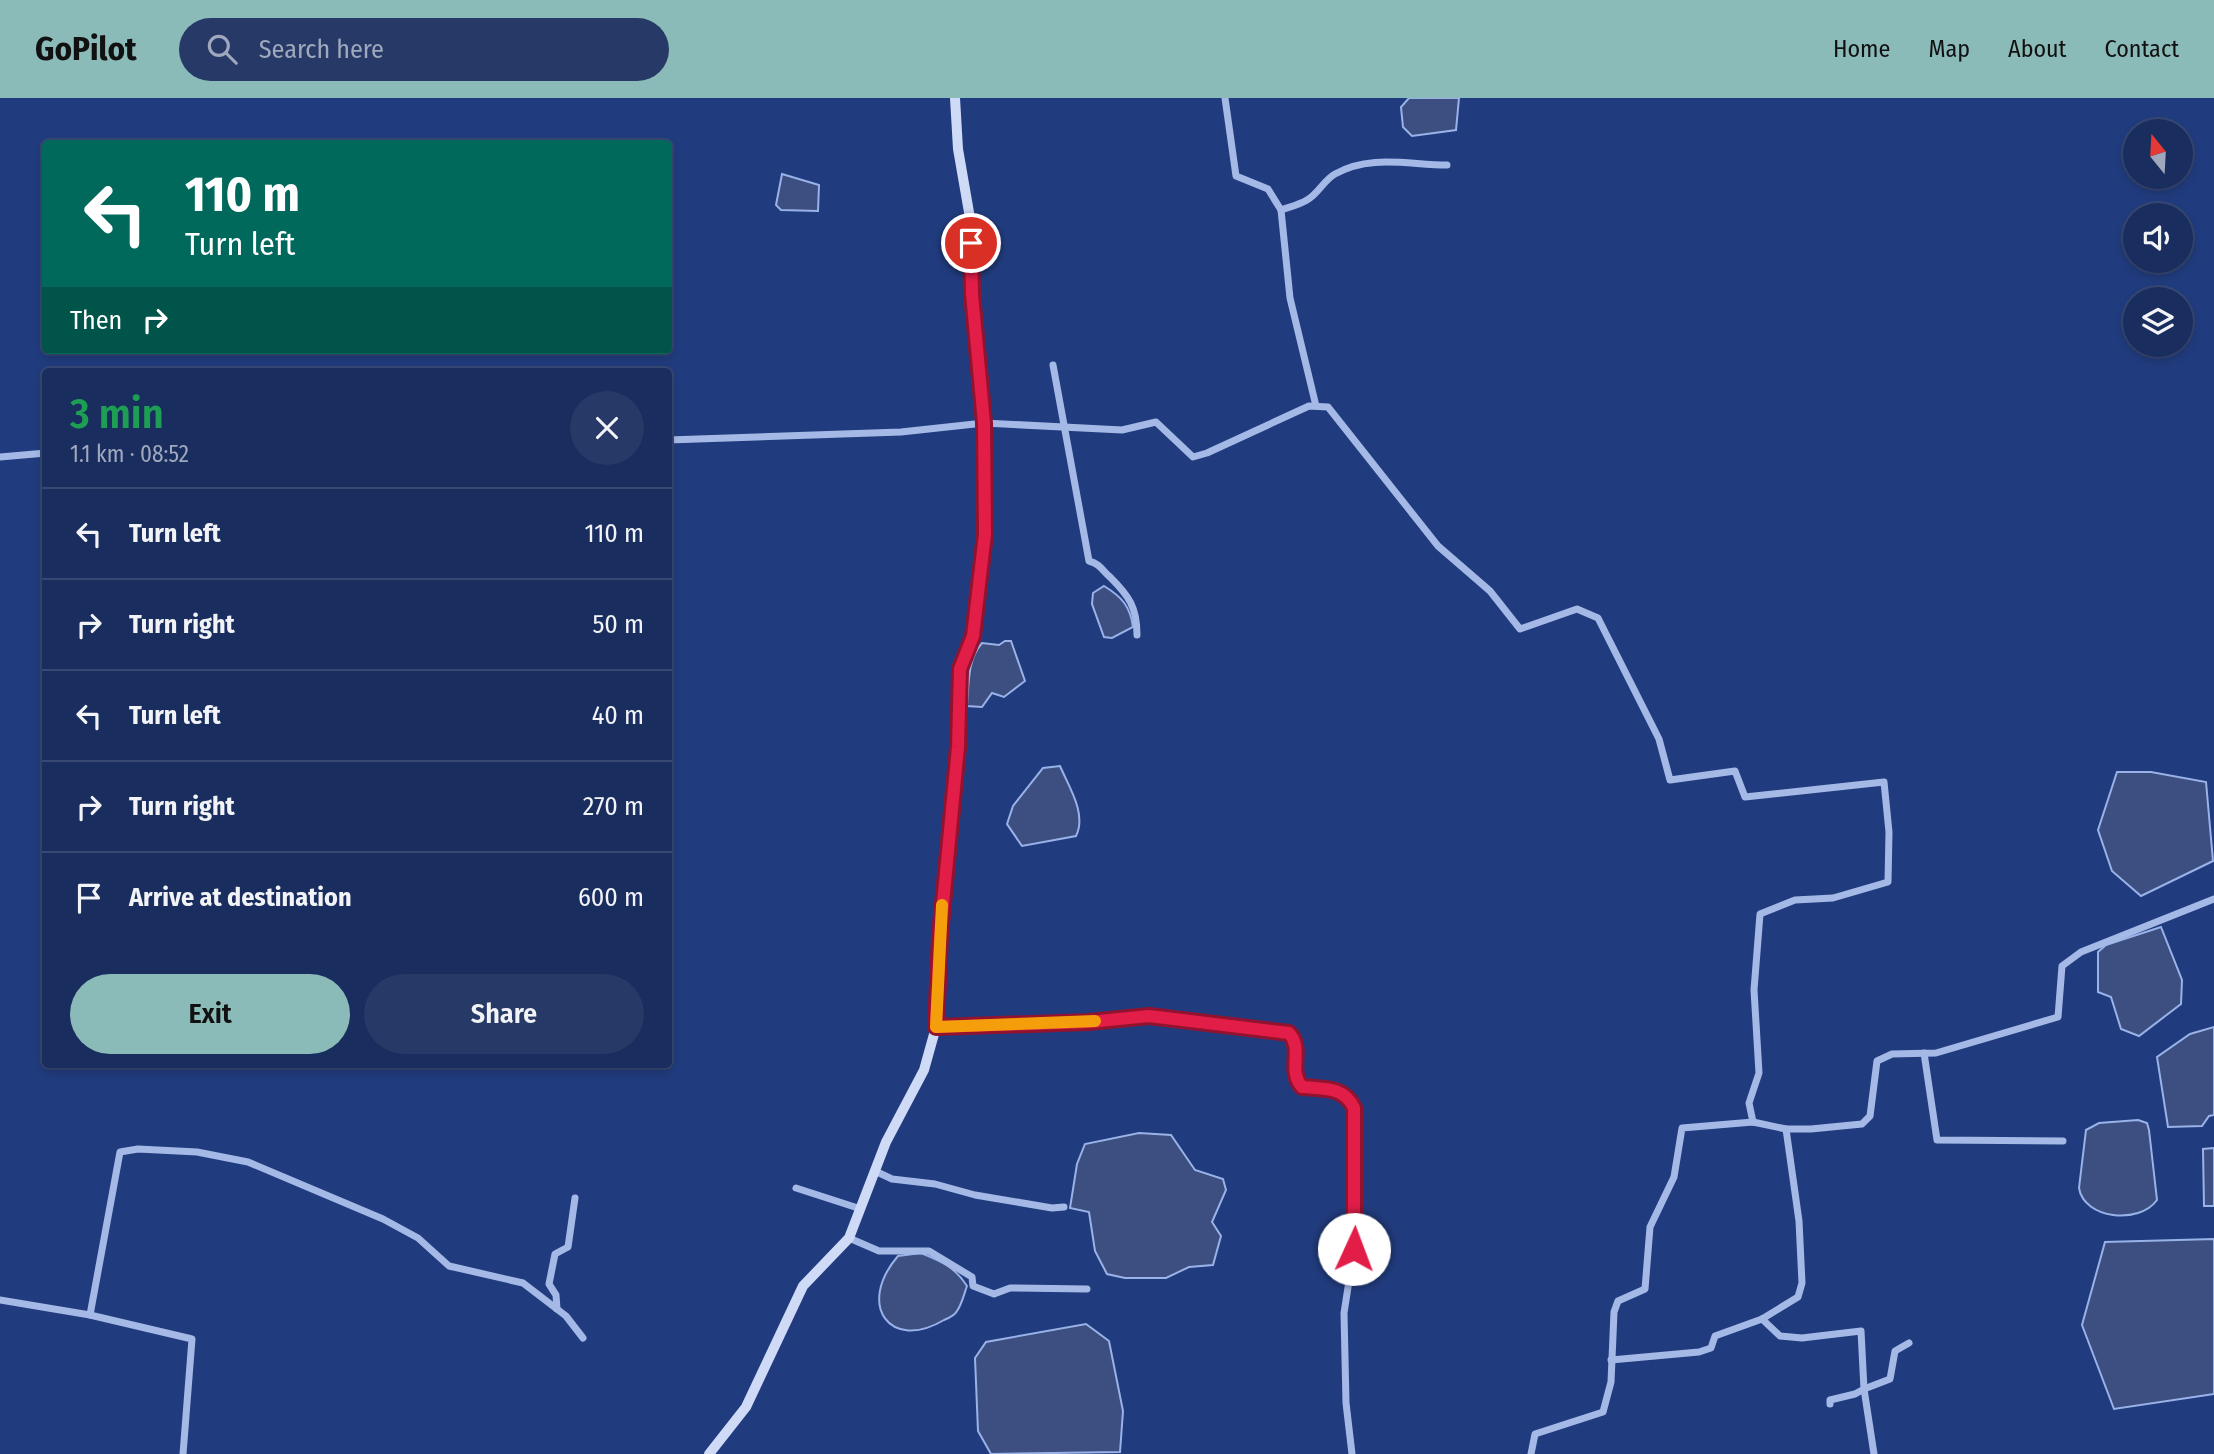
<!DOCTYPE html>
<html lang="en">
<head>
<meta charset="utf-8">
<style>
	body { margin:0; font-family:"Fira Sans Condensed",sans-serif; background:#263967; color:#f1f3f6; height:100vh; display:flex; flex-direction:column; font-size:26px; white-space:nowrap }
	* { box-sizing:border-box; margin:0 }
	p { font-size:23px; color:#9fa8bc }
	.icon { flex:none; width:38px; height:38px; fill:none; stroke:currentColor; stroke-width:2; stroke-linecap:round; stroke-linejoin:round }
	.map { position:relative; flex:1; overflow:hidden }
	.side { position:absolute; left:42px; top:270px; width:630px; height:700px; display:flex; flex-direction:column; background:#192d5e; border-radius:7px; box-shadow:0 4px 10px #0003,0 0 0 2px #374973 }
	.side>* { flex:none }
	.guide { position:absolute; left:42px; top:42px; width:630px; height:214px; border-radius:7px; box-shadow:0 4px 10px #0003,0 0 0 2px #374973; background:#00695c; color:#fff; overflow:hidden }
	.needle { width:46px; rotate:342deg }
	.fabs { position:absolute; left:2123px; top:21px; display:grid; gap:14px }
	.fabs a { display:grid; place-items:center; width:70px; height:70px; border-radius:50%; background:#192d5e; box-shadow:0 4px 10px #0003,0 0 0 2px #374973; font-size:35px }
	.pin { position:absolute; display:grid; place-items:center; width:60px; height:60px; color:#fff; margin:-30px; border:4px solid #fff; border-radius:50%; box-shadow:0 2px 7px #0007 }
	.me { position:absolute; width:77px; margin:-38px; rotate:2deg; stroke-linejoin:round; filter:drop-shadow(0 0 5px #0008) }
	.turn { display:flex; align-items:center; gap:24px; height:147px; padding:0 28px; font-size:32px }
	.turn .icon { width:91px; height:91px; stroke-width:2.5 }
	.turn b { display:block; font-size:49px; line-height:60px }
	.then { display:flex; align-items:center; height:66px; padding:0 28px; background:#0003; gap:14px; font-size:26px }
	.round { display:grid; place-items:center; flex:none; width:74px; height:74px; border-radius:37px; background:#263967 }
	.overview { display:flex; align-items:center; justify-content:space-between; height:119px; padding:0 28px }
	h1 { font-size:42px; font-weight:600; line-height:52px; color:#1e9e55 }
	.primary-button { display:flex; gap:14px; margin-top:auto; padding:14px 28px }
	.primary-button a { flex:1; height:80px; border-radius:42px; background:#8bbbb9; color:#111; font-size:28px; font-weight:600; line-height:80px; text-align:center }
	.primary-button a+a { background:#263967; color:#f1f3f6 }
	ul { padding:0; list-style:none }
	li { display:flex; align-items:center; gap:21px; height:91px; padding:0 28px; border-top:2px solid #374973 }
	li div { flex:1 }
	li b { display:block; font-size:26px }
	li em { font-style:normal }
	header { display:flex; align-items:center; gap:42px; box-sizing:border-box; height:98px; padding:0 35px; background:#8bbbb9; color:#111 }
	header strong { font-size:33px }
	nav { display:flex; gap:38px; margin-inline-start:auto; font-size:24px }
	.search { width:490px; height:63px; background:#263967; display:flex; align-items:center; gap:18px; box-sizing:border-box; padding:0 24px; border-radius:38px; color:#9fa8bc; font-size:26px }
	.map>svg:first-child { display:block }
</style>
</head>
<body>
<header>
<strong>GoPilot</strong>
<div class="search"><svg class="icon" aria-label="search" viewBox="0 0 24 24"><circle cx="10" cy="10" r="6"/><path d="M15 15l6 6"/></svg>Search here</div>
<nav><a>Home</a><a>Map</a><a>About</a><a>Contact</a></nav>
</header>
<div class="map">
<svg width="2214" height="1356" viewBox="0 0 2214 1356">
	<rect width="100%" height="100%" fill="#213c7e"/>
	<!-- water -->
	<g fill="#3c4f80" stroke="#99b2e8" stroke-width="2">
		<polygon points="1409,0 1459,0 1456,32 1412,38 1403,29 1401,9"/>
		<polygon points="782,76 819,87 818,113 781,112 776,107"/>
		<path d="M1104,488c18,11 26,20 29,41l-21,11 -8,-1 -12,-33 1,-11z"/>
		<path d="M1005,543h6l14,40 -21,16 -12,-4 -10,14 -15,-1c2,-22 0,-46 15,-63l17,2z"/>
		<path d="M1060,668c9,21 27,48 16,70l-54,10 -15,-22 6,-18 30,-38z"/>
		<polygon points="2117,674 2151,674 2206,684 2213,763 2141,798 2112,773 2098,732"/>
		<polygon points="2161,829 2182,882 2181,906 2139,938 2121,931 2111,899 2098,894 2098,854 2106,847"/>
		<polygon points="2214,929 2214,1017 2209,1018 2202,1028 2168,1029 2157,959 2190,936"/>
		<path d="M2138,1022l9,3 2,7 8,70c-18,25 -73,19 -78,-12l7,-58 13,-7z"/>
		<polygon points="1139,1035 1171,1037 1195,1072 1223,1081 1226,1092 1212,1124 1221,1138 1213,1167 1189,1169 1166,1180 1125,1180 1107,1176 1095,1153 1089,1114 1070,1110 1077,1066 1085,1046"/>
		<polygon points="2214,1050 2214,1108 2204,1108 2203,1051"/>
		<polygon points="2214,1141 2214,1296 2114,1311 2082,1227 2105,1144"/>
		<path d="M921,1155c20,8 34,14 46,33 -3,8 -5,18 -10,25 -2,4 -8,7 -13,9 -54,32 -88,-15 -46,-64z"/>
		<polygon points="1086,1226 1109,1243 1123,1313 1120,1354 991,1356 978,1333 975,1260 986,1244"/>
	</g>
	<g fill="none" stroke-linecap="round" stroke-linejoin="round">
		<!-- minor -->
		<g stroke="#a5b9e7" stroke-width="7">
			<polyline points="1225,0 1236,78 1268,91 1281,112"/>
			<path d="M1053,267l36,196c11,3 13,9 21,16 19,19 27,30 27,58"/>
			<path d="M1316,308l-26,-108 -9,-88c8,-3 18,-5 26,-10 11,-6 17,-20 28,-26 35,-20 74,-9 112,-9"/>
			<polyline points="668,342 901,334 984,325 1122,332 1156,324 1193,359 1207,355 1309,308 1328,309 1438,448 1490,493 1520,531 1577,511 1598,520 1659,641 1670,682 1735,673 1745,699 1884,684 1889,734 1888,784 1833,800 1795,802 1760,816 1754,892 1759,975 1749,1005 1753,1024"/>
			<polyline points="0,359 46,355"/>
			<path d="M936,929l153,-5 60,-6 124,14c43,9 7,33 29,57 21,2 42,-1 52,21v141l-10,64 2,90 6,51"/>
			<polyline points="1924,955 1937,1042 2063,1043"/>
			<polyline points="875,1073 892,1081 935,1086 975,1097 1052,1110 1064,1109"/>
			<polyline points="796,1090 861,1111"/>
			<polyline points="849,1140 879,1153 929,1153 972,1179 973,1188 994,1196 1010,1190 1087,1191"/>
			<polyline points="0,1202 90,1217 192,1241 183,1356"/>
			<polyline points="557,1211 556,1197 549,1186 555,1156 568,1149 575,1100"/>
			<polyline points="90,1217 120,1054 138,1051 197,1054 248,1064 383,1121 418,1140 449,1168 523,1185 566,1218 583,1240"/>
			<polyline points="1762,1221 1780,1238 1802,1240 1861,1233 1864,1291 1855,1296 1830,1302 1830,1306"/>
			<polyline points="1611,1262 1699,1254 1711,1250 1715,1238 1762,1221 1798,1199 1802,1185 1799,1123 1786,1031"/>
			<polyline points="1531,1356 1535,1336 1603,1314 1611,1284 1614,1214 1618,1203 1645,1191 1650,1129 1674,1079 1682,1030 1753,1024 1786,1031 1811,1031 1862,1026 1870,1018 1877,963 1892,956 1936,955 2058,919 2062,868 2081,854 2214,801"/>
			<polyline points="1874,1356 1864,1291 1890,1281 1895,1253 1909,1245"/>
		</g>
		<!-- secondary -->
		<polyline stroke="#cfdaf6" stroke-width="10" points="709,1356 746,1309 803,1188 849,1140 886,1044 924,972 936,929 940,837 958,649 960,571 973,539 985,436 984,325 972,196 970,120 958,51 955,0"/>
	</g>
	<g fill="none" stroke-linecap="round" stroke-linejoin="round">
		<defs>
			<path id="route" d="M971,145l1,51 12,129 1,111 -12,102 -13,33 -2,78 -18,188 -4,92 153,-5 60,-6 140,17c15,16 -2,37 13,54 21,2 42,-1 52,21v141"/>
		</defs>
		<!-- route casing -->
		<use href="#route" stroke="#92132f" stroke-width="18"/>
		<!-- route -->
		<use href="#route" stroke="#e11d48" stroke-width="12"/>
		<!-- slow -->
		<polyline stroke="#f59e0b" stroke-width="12" points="942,807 936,929 1095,923"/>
	</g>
</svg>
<div class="fabs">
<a><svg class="needle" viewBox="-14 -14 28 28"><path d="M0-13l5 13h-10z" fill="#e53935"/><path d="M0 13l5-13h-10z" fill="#9fa8bc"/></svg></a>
<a><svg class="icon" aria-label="sound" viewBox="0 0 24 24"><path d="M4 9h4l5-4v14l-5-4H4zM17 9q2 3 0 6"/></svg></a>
<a><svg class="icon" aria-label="layers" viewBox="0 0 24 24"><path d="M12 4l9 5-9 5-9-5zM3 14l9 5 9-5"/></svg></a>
</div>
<div class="pin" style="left:971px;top:145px;background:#d93025"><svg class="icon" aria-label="arrive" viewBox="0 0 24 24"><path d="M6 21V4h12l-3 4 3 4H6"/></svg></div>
<svg class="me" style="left:1354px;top:1151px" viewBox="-20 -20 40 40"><circle r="19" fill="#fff"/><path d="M0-13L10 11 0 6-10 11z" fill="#e11d48"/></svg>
<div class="guide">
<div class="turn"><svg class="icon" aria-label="left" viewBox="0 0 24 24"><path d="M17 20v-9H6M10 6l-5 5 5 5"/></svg><div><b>110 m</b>Turn left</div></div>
<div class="then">Then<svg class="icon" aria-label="right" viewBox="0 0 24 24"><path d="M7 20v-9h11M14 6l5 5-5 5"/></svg></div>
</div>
<section class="side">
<div class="overview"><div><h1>3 min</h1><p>1.1 km · 08:52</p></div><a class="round"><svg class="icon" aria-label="close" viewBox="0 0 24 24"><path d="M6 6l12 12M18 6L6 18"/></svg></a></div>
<ul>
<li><svg class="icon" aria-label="left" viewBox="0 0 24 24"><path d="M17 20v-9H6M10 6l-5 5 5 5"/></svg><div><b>Turn left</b></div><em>110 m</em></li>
<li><svg class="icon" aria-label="right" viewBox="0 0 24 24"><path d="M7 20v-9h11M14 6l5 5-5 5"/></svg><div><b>Turn right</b></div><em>50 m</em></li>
<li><svg class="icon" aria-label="left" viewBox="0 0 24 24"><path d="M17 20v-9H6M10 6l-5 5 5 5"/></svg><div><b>Turn left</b></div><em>40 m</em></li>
<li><svg class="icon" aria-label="right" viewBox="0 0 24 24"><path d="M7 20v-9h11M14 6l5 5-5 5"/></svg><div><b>Turn right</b></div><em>270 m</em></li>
<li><svg class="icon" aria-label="arrive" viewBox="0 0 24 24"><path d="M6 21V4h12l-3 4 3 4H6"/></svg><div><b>Arrive at destination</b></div><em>600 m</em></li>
</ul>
<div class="primary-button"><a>Exit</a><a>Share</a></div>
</section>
</div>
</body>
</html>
